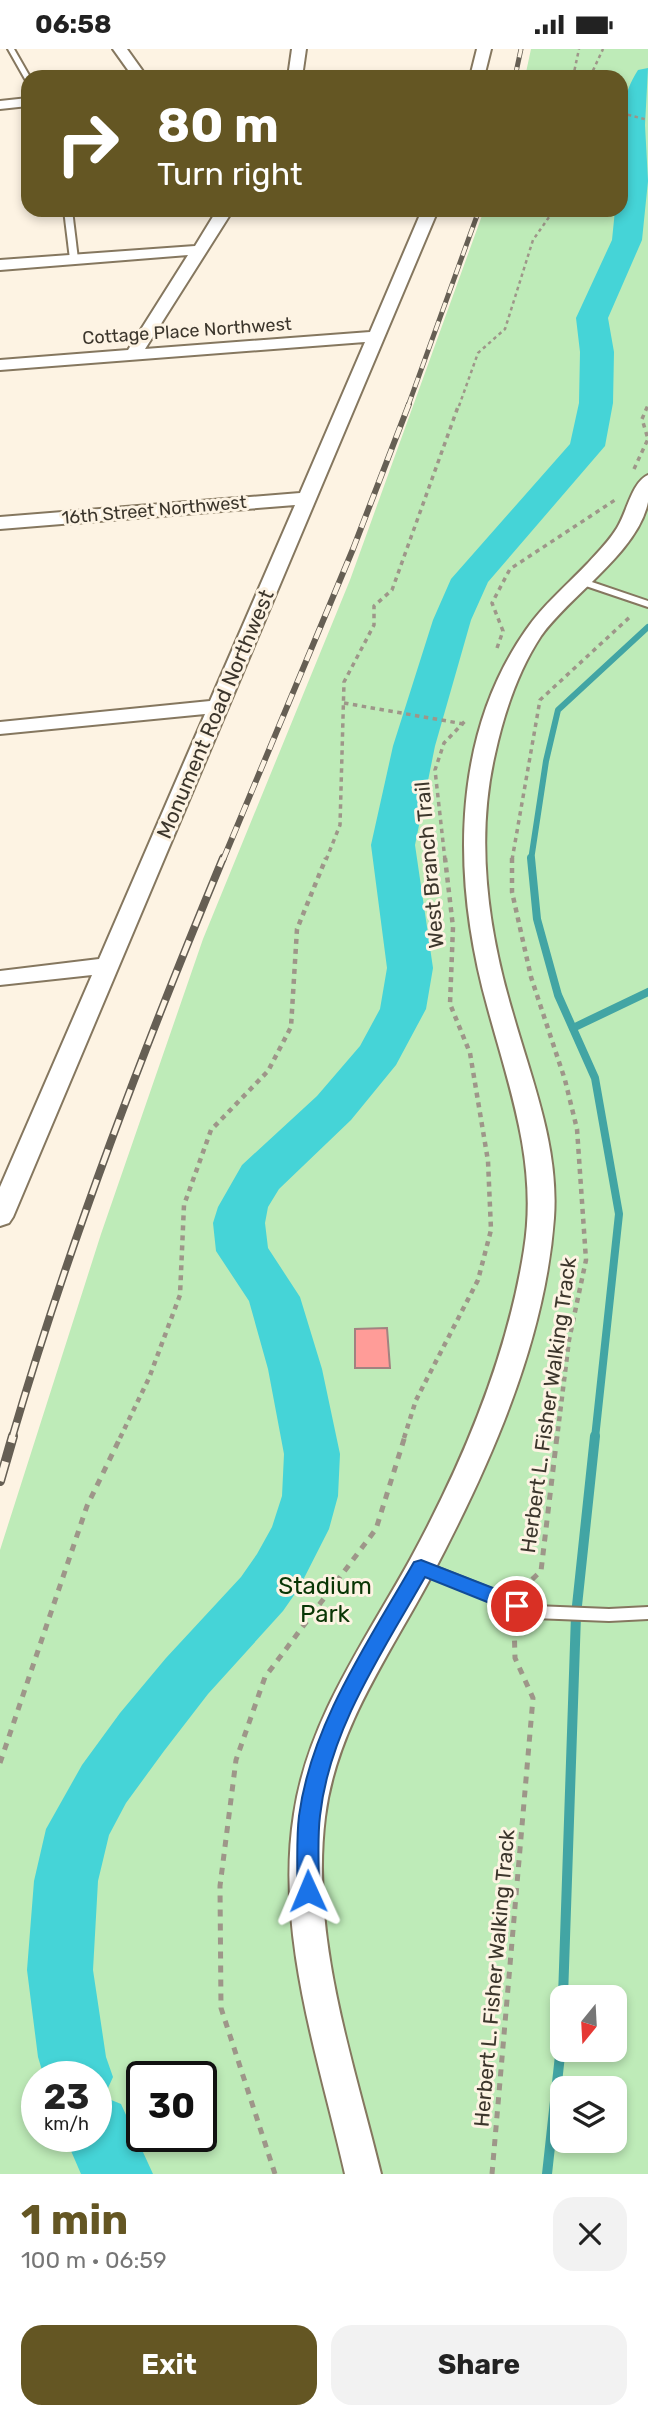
<!DOCTYPE html>
<html lang="en">
<head>
<meta charset="utf-8">
<style>
	body { margin:0; font-family:Rubik,sans-serif; background:#f2f2f2; color:#222; height:100vh; display:flex; flex-direction:column; font-size:26px; white-space:nowrap }
	* { box-sizing:border-box; margin:0 }
	p { font-size:23px; color:#767676 }
	.icon { flex:none; width:38px; height:38px; fill:none; stroke:currentColor; stroke-width:2; stroke-linecap:round; stroke-linejoin:round }
	.map { position:relative; height:2125px; overflow:hidden }
	.drawer { display:flex; flex-direction:column; background:#fff; flex:1 }
	.drawer>* { flex:none }
	.hud { position:absolute; left:21px; top:21px; width:607px; height:147px; border-radius:21px; box-shadow:0 4px 10px #0003; background:#645623; color:#fff; overflow:hidden }
	.needle { width:46px; rotate:198deg }
	.fabs { position:absolute; left:550px; top:1936px; display:grid; gap:14px }
	.fabs a { display:grid; place-items:center; width:77px; height:77px; border-radius:14px; background:#fff; box-shadow:0 4px 10px #0003; font-size:35px }
	.speed { position:absolute; left:21px; top:2012px; display:flex; gap:14px; font-size:35px; font-weight:700; text-align:center }
	.speed>* { display:grid; place-content:center; width:91px; height:91px; border-radius:50%; background:#fff; box-shadow:0 4px 10px #0003; line-height:1 }
	.speed small { font-size:18px; font-weight:400 }
	.speed .limit { border:4px solid #111; border-radius:10px; background:#fff; color:#111 }
	.pin { position:absolute; display:grid; place-items:center; width:60px; height:60px; color:#fff; margin:-30px; border:4px solid #fff; border-radius:50%; box-shadow:0 2px 7px #0007 }
	.me { position:absolute; width:77px; margin:-38px; rotate:359deg; stroke-linejoin:round; filter:drop-shadow(0 0 5px #0008) }
	.turn { display:flex; align-items:center; gap:24px; height:147px; padding:0 21px; font-size:32px }
	.turn .icon { width:91px; height:91px; stroke-width:2.5 }
	.turn b { display:block; font-size:49px; line-height:60px }
	.round { display:grid; place-items:center; flex:none; width:74px; height:74px; border-radius:21px; background:#f2f2f2 }
	.headline { display:flex; align-items:center; justify-content:space-between; height:119px; padding:0 21px }
	h1 { font-size:42px; font-weight:700; line-height:52px; color:#645623 }
	.button { display:flex; gap:14px; margin-top:auto; padding:14px 21px }
	.button a { flex:1; height:80px; border-radius:21px; background:#645623; color:#fff; font-size:28px; font-weight:700; line-height:80px; text-align:center }
	.button a+a { background:#f2f2f2; color:#222 }
	.status { display:flex; justify-content:space-between; align-items:center; height:49px; padding:0 35px; background:#fff; direction:ltr }
	.status svg { height:19px; fill:currentColor }
	.map>svg:first-child { display:block }
</style>
</head>
<body>
<div class="status"><b>06:58</b><svg viewBox="0 0 49 12"><path d="M0 12V9h3v3zM5 12V6h3v6zM10 12V3h3v9zM15 12V0h3v12zM26 1h20v11H26zM47 4h2v5h-2z"/></svg></div>
<div class="map">
<svg width="648" height="2125" viewBox="0 0 648 2125">
	<rect width="100%" height="100%" fill="#fdf3e3"/>
	<!-- green -->
	<path fill="#beebb8" fill-rule="evenodd" d="M531,0h117v2125h-648v-624l101,-316 102,-295 147,-359 134,-370h137v-133h-96zM562,1948h52v52h-52zM37,2028h59v60h-59zM142,2028h59v60h-59zM562,2039h52v52h-52z"/>
	<g fill="none" stroke-linecap="round" stroke-linejoin="round">
		<!-- stream-far2 -->
		<polyline stroke="#42a5a4" stroke-width="6" points="531,811 546,712 558,661 648,578"/>
		<!-- stream-far1 -->
		<g stroke="#42a5a4" stroke-width="8">
			<polyline points="531,809 537,870 558,946 595,1029 619,1165 595,1389"/>
			<polyline points="573,979 648,943"/>
		</g>
		<!-- stream -->
		<g stroke="#42a5a4" stroke-width="10">
			<polyline points="563,1948 576,1566 595,1387"/>
			<polyline points="547,2125 562,1988"/>
		</g>
		<!-- river -->
		<path fill="#45d4d7" fill-rule="evenodd" d="M648,19l-3,57 3,56 -6,59 -34,78 6,34 -1,51 -8,43 -117,136 -17,38 -36,126 -20,99 18,123 -7,41 -30,56 -45,55 -72,69 -11,18 -3,16 3,25 32,49 22,72 18,85 -2,42 -9,33 -30,59 -16,23 -75,83 -44,57 -38,52 -17,32 -11,46 -5,89 13,87 7,20 -9,20 17,7 32,70h-72l-16,-37h31v-60h-52l-6,-20 -11,-87 7,-89 12,-52 36,-64 38,-52 46,-55 75,-81 16,-23 15,-27 10,-31 2,-42 -16,-85 -19,-68 -33,-50 -3,-28 5,-16 24,-42 75,-69 43,-50 20,-37 7,-41 -16,-123 22,-99 40,-126 18,-41 119,-135 9,-41 1,-51 -4,-34 36,-78 3,-30h6c0,-45 -9,-101 17,-140z"/>
	</g>
	<!-- building -->
	<polygon fill="#ff9c98" stroke="#a28280" stroke-width="2" points="387,1279 390,1319 355,1319 355,1280"/>
	<g fill="none" stroke-linecap="round" stroke-linejoin="round">
		<defs>
			<g id="service">
				<polygon points="8,0 14,0 30,28 28,28 28,32 25,30"/>
				<polygon points="64,161 72,161 78,210 74,212 70,210"/>
				<polygon points="580,529 648,552 648,558 577,534 575,532"/>
				<polygon points="421,1512 535,1557 609,1560 648,1558 648,1570 609,1572 534,1569 416,1522 414,1518 416,1514"/>
			</g>
			<g id="minor">
				<polygon points="113,0 127,0 147,28 133,28"/>
				<polygon points="292,0 306,0 302,28 288,28"/>
				<polygon points="477,0 491,0 484,28 470,28"/>
				<polygon points="28,49 28,57 0,60 0,52"/>
				<polygon points="217,161 233,161 145,300 370,283 422,161 438,161 13,1168 9,1174 0,1177 0,1138 92,926 0,936 0,922 99,910 205,665 0,685 0,673 210,652 295,456 0,480 0,468 300,444 365,293 0,321 0,311 128,301 188,206 0,221 0,211 195,197"/>
				<path d="M648,426c0,8 0,19 0,27 -10,50 -78,93 -107,134 -23,35 -37,77 -46,118 -20,86 -7,177 18,260 19,67 46,133 41,204 -9,125 -65,249 -123,359 -41,77 -95,151 -106,240 -15,120 28,242 56,357h-36c-26,-115 -70,-240 -51,-360 14,-95 72,-174 117,-256 52,-96 96,-200 113,-308 14,-85 -14,-160 -36,-241 -35,-124 -39,-269 38,-379 17,-25 41,-45 62,-67 10,-11 21,-22 29,-35 10,-16 15,-46 31,-53z"/>
			</g>
		</defs>
		<!-- service casing -->
		<use href="#service" stroke="#85775f" stroke-width="4"/>
		<!-- minor casing -->
		<use href="#minor" stroke="#85775f" stroke-width="4"/>
		<!-- path-far3 -->
		<g stroke="#9e9689" stroke-width="2.5" stroke-dasharray="3.5 3.5" stroke-linecap="butt">
			<polyline points="573,28 579,0"/>
			<polyline points="590,28 603,0"/>
			<polyline points="621,64 648,71"/>
			<polyline points="459,357 478,304 505,280 533,191 554,161"/>
		</g>
		<!-- path-far2 -->
		<g stroke="#9e9689" stroke-width="3.5" stroke-dasharray="4.5 4.5" stroke-linecap="butt">
			<polyline points="634,420 648,390 642,370 648,356"/>
			<polyline points="497,599 503,582 492,554 510,520 615,451"/>
			<polyline points="344,654 464,675"/>
			<polyline points="326,811 340,776 344,633 374,576 374,557 392,541 459,355"/>
			<polyline points="445,811 435,721 444,694 466,671"/>
			<polyline points="512,811 540,651 632,566"/>
		</g>
		<!-- path-far1 -->
		<g stroke="#9e9689" stroke-width="4.5" stroke-dasharray="5 5" stroke-linecap="butt">
			<polyline points="512,809 512,843 531,928 565,1031 577,1080 586,1211 569,1291 557,1389"/>
			<polyline points="120,1389 149,1329 180,1246 184,1156 211,1081 268,1022 291,978 297,880 326,809"/>
			<polyline points="404,1389 416,1351 478,1231 491,1181 488,1112 470,1004 450,955 453,878 445,809"/>
		</g>
		<!-- path -->
		<g stroke="#9e9689" stroke-width="5" stroke-dasharray="7 7" stroke-linecap="butt">
			<polyline points="522,1540 541,1522 557,1387"/>
			<polyline points="0,1714 87,1457 121,1387"/>
			<polyline points="275,2125 221,1959 220,1837 236,1711 265,1628 376,1480 405,1387"/>
			<polyline points="492,2125 533,1649 515,1609 514,1573"/>
		</g>
		<!-- service -->
		<use href="#service" fill="#fff" fill-rule="evenodd"/>
		<!-- minor -->
		<use href="#minor" fill="#fff" fill-rule="evenodd"/>
		<defs>
			<g id="rail-far3">
				<polyline points="515,28 521,0"/>
				<polyline points="408,357 479,161"/>
			</g>
			<polyline id="rail-far2" points="223,811 353,500 409,355"/>
			<path id="rail-far1" d="M12,1389c58,-198 132,-390 211,-580"/>
			<polyline id="rail" points="0,1432 13,1387"/>
		</defs>
		<!-- rail-far3 casing -->
		<use href="#rail-far3" stroke="#665f54" stroke-width="5"/>
		<!-- rail-far2 casing -->
		<use href="#rail-far2" stroke="#665f54" stroke-width="6"/>
		<!-- rail-far1 casing -->
		<use href="#rail-far1" stroke="#665f54" stroke-width="8"/>
		<!-- rail casing -->
		<use href="#rail" stroke="#665f54" stroke-width="10"/>
		<!-- rail-far3 -->
		<use href="#rail-far3" stroke="#fdf3e3" stroke-width="3.5" stroke-dasharray="10" stroke-linecap="butt"/>
		<!-- rail-far2 -->
		<use href="#rail-far2" stroke="#fdf3e3" stroke-width="4.5" stroke-dasharray="12" stroke-linecap="butt"/>
		<!-- rail-far1 -->
		<use href="#rail-far1" stroke="#fdf3e3" stroke-width="5" stroke-dasharray="16" stroke-linecap="butt"/>
		<!-- rail -->
		<use href="#rail" stroke="#fdf3e3" stroke-width="7" stroke-dasharray="20" stroke-linecap="butt"/>
	</g>
	<!-- route -->
	<path fill="#1a73e8" stroke="#114b97" stroke-width="2" d="M421,1511l103,40 3,6 -3,5 -7,3 -92,-37c-42,74 -96,153 -105,239 -3,24 -1,50 -1,75l-4,7 -7,3 -7,-3 -4,-7c1,-25 -1,-51 2,-75 12,-92 70,-175 115,-254z"/>
	<g text-anchor="middle" dominant-baseline="central" stroke-width="6" stroke-linejoin="round" paint-order="stroke">
		<!-- far-street labels -->
		<g font-size="18" fill="#3c362c" stroke="#fdf3e3">
			<text transform="translate(187 282) rotate(-4)">Cottage Place Northwest</text>
			<text transform="translate(154 461) rotate(-5)">16th Street Northwest</text>
		</g>
		<!-- street labels -->
		<g font-size="21" fill="#3c362c" stroke="#fdf3e3">
			<text transform="translate(215 665) rotate(-67)">Monument Road Northwest</text>
			<text transform="translate(429 816) rotate(-95)">West Branch Trail</text>
			<text transform="translate(548 1356) rotate(-82)">Herbert L. Fisher Walking Track</text>
			<text transform="translate(494 1929) rotate(-85)">Herbert L. Fisher Walking Track</text>
		</g>
		<!-- near-park labels -->
		<g font-size="24" fill="#093605" stroke="#fdf3e3">
			<text x="325" y="1537">Stadium<tspan x="325" dy="28">Park</tspan></text>
		</g>
	</g>
</svg>
<div class="fabs">
<a><svg class="needle" viewBox="-14 -14 28 28"><path d="M0-13l5 13h-10z" fill="#e53935"/><path d="M0 13l5-13h-10z" fill="#767676"/></svg></a>
<a><svg class="icon" aria-label="layers" viewBox="0 0 24 24"><path d="M12 4l9 5-9 5-9-5zM3 14l9 5 9-5"/></svg></a>
</div>
<div class="speed"><div>23<small>km/h</small></div><div class="limit">30</div></div>
<div class="pin" style="left:517px;top:1557px;background:#d93025"><svg class="icon" aria-label="arrive" viewBox="0 0 24 24"><path d="M6 21V4h12l-3 4 3 4H6"/></svg></div>
<svg class="me" style="left:308px;top:1842px" viewBox="-20 -20 40 40"><path d="M0-17L14 15 0 8-14 15z" fill="#1a73e8" stroke="#fff" stroke-width="4"/></svg>
<div class="hud">
<div class="turn"><svg class="icon" aria-label="right" viewBox="0 0 24 24"><path d="M7 20v-9h11M14 6l5 5-5 5"/></svg><div><b>80 m</b>Turn right</div></div>
</div>
</div>
<section class="drawer">
<div class="headline"><div><h1>1 min</h1><p>100 m · 06:59</p></div><a class="round"><svg class="icon" aria-label="close" viewBox="0 0 24 24"><path d="M6 6l12 12M18 6L6 18"/></svg></a></div>
<div class="button"><a>Exit</a><a>Share</a></div>
</section>
</body>
</html>
